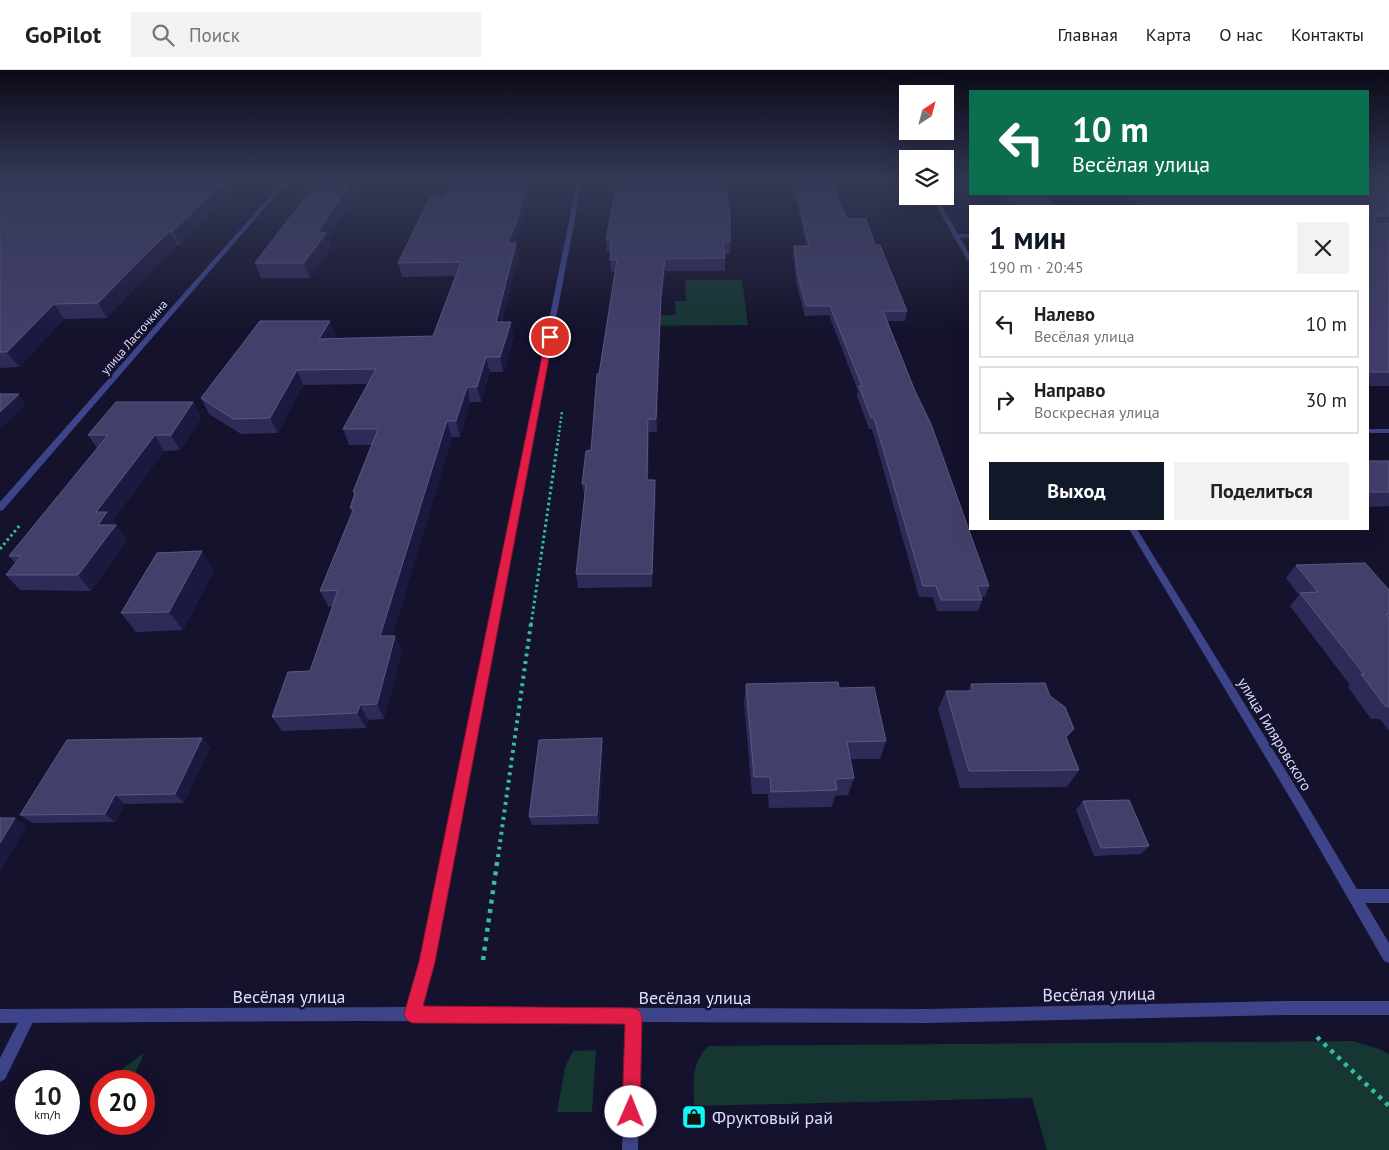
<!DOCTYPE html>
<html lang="ru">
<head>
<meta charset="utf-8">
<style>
	body { margin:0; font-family:"PT Sans",sans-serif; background:#f2f2f2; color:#202124; height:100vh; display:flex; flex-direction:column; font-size:19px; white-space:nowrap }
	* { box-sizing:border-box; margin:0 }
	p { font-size:16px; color:#757577 }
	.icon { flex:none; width:28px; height:28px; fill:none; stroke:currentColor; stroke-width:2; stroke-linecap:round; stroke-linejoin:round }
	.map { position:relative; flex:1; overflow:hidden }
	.panel { position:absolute; left:969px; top:135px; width:400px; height:325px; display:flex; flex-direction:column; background:#fff; border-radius:0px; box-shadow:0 5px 20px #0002 }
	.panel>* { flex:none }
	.banner { position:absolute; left:969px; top:20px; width:400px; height:105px; border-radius:0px; box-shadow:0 5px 20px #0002; background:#0b6e4f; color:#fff; overflow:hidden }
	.needle { width:32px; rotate:36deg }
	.tools { position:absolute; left:899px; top:15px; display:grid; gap:10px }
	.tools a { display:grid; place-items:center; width:55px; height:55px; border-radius:0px; background:#fff; box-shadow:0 5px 20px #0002; font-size:25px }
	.speed { position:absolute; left:15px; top:1000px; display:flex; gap:10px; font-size:25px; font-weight:700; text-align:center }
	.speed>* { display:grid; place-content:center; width:65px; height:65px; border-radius:50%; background:#fff; box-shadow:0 5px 20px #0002; line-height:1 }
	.speed small { font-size:12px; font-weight:400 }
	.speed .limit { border:8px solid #d22; background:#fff; color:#111 }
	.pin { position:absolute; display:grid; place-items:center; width:42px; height:42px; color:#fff; margin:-21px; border:2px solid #fff; border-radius:50%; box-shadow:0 1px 5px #0007 }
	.me { position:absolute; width:55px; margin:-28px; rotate:1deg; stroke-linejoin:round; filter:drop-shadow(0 0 4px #0008) }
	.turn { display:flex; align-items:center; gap:18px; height:105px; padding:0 20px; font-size:22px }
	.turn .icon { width:65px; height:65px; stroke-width:2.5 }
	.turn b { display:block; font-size:35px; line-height:42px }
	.round { display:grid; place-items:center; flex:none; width:52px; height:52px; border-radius:0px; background:#f2f2f2 }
	.headline { display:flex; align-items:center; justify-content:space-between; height:85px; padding:0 20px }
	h1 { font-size:30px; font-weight:600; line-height:38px; color:#111827 }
	.button { display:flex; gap:10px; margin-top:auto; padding:10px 20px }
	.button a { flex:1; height:58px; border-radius:0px; background:#111827; color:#fff; font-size:20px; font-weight:600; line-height:58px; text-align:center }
	.button a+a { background:#f2f2f2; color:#202124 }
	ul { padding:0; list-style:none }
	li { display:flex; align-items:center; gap:15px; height:68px; margin:0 10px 8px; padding:0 10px; border:2px solid #e0e0e0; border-radius:0px }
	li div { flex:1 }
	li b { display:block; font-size:19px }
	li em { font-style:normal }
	header { display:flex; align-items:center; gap:30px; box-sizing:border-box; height:70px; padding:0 25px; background:#fff; border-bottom:1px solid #e0e0e0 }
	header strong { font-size:24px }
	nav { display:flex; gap:28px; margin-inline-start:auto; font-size:18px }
	.search { width:350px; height:45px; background:#f2f2f2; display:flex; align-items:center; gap:12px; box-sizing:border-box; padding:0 18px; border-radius:0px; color:#757577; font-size:19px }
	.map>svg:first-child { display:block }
</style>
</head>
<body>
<header>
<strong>GoPilot</strong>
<div class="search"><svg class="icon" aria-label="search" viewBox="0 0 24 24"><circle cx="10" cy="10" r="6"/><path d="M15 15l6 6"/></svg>Поиск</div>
<nav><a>Главная</a><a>Карта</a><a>О нас</a><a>Контакты</a></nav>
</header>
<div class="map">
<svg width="1389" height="1080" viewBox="0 0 1389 1080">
	<rect width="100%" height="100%" fill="#14122c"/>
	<!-- green -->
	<g fill="#153631">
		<polygon points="685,210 742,210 748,255 619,256 620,246 676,245 675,231 686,231"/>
		<path d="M1353,971l26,8 10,5v96h-342l-15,-52 -338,8c0,-25 -4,-41 14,-60z"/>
		<polygon points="596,980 592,1042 557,1042 565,997 573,981"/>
		<polygon points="144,983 132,1011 111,1011 125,997"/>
	</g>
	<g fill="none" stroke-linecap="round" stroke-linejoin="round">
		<!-- path-far3 -->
		<polyline stroke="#33bda5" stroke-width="2.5" stroke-dasharray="2 2.5" stroke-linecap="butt" points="558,371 562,341"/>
		<!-- path-far2 -->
		<g stroke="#33bda5" stroke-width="3" stroke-dasharray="2.5 3" stroke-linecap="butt">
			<polyline points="0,479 20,455"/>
			<polyline points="531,555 558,370"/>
		</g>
		<!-- path-far1 -->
		<polyline stroke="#33bda5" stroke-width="4" stroke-dasharray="3 4.5" stroke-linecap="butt" points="498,787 531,553"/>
		<!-- path -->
		<g stroke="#33bda5" stroke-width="4.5" stroke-dasharray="4 5.5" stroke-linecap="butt">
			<polyline points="483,890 498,786"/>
			<polyline points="1317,967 1389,1036"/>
		</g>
		<!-- service -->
		<g fill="#3e448a" fill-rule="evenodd">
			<polygon points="29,939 34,941 36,946 5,1009 0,1012 0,988 24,941"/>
			<polygon points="633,939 638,941 640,946 638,1080 622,1080 626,946 628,941"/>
		</g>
		<!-- minor -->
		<g fill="#3e448a" fill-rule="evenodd">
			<polygon points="283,111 288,111 3,440 0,441 0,432"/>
			<polygon points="577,111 582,111 434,892 422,937 926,939 1285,931 1389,931 1389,945 1285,945 926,953 357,951 0,953 0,939 408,937 420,892"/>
			<polygon points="956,164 970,164 970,168 954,167 953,166"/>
			<rect x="1368" y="359" width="21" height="4"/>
			<polygon points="1355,819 1389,819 1389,833 1355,833 1350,831 1348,826 1350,821"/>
		</g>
		<!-- tertiary -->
		<g fill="#3e448a" fill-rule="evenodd">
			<polygon points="931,126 936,126 970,185 970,192 967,190"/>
			<polygon points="1129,459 1137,459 1307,735 1389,873 1389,893 1384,891 1299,743"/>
		</g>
	</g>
	<!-- wall -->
	<g fill="#2f2b59">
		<polygon points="0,111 244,111 180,175 177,175 155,197 107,248 64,249 19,297 0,298"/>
		<polygon points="454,111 532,111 516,173 518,187 502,252 514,267 503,302 490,302 481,332 470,332 460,367 452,367 392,566 395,566 402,581 384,649 368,650 366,658 282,661 272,647 310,601 333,536 329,537 320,521 352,443 350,438 355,425 353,422 372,375 349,375 343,359 368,314 303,315 278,363 241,364 209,344 201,328 336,266 334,268 433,266 456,206 402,207 398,193 445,127"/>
		<polygon points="790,111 831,111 847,149 875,175 907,241 905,251 887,251 989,516 985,527 981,527 982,530 978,541 937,541 933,527 919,527 872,359 869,359 857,326 858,321 829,245 805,246 797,216 793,185 794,176 806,176 797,132"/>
		<polygon points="1389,111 1389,316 1368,316 1368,136 1123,136 1117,131 1052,130 1057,136 1005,136 995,124 1368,124"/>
		<polygon points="328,169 331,177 310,208 261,208 255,193"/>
		<polygon points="606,170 730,172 730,184 725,184 725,201 665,201 661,238 657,362 649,362 648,410 655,410 656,424 652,517 578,518 576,504 585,428 582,414 591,380 599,304 615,202 611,202 610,190 610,182 607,182"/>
		<polygon points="193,332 201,348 180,380 164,381 113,450 127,470 91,521 20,520 6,505 15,493 9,486 97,378 88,365"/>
		<polygon points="1368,391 1389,391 1389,436 1368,437"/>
		<polygon points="1296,495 1389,520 1389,661 1380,649 1371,649 1348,617 1350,615 1290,536 1299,525 1286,508"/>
		<polygon points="214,500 183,560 136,562 121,543"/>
		<polygon points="746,614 839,618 886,671 880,689 850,689 854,708 848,725 835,726 832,737 769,738 768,724 752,724 744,632"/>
		<polygon points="971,614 1050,626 1079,700 1067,717 960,718 938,639 946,621 968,621"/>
		<polygon points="202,668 210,677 184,733 125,734 115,752 32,753 20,745"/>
		<polygon points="602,668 603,677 599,754 532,755 529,747"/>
		<polygon points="1083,731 1149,776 1141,784 1094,786 1076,740"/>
	</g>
	<!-- shaded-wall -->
	<g fill="#1c1940">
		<polygon points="225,111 244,111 180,175 173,161"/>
		<polygon points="352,111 366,111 328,169 331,177 310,208 304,193 317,163"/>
		<polygon points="527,111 532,111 517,170 510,187 507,173"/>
		<polygon points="170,161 177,175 155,197 107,248 98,233 148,182"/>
		<polygon points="516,173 518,187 499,267 496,252"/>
		<polygon points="665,189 665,201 661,238 657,362 656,349 661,225"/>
		<polygon points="54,234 64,249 19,297 7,282"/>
		<polygon points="330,251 336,266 324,284 319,269"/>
		<polygon points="511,252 514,267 503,302 500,287"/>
		<polygon points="486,287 490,302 481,332 477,317"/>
		<polygon points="297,300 303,315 278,363 270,348"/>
		<polygon points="467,317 470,332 460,367 456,351"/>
		<polygon points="19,324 26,334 0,359 0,342"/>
		<polygon points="193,332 201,348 180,380 171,365"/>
		<polygon points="648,349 649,362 648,424 647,410"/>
		<polygon points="447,351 452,367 387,582 380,566"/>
		<polygon points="155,365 164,381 113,450 127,470 91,521 78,505 98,455 96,442"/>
		<polygon points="655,410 656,424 652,517 652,504"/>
		<polygon points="202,481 214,500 183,560 169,542"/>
		<polygon points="395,566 402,581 384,649 377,634"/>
		<polygon points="360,635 368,650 366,658 357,643"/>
		<polygon points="202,668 210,677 184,733 175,724"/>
		<polygon points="602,668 603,677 599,754 597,745"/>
		<polygon points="115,725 125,734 115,752 105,744"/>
		<polygon points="15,748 27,756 0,802 0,773"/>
	</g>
	<!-- building -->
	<g fill="#423f6b" stroke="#5a5882">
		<polygon points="0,111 225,111 173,161 170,161 148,182 98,233 54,234 7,282 0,282 0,137 8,131 0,131"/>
		<polygon points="318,111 352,111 317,163 326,163 304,193 255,193"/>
		<polygon points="454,111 527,111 515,156 507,173 516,173 496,252 511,252 500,287 486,287 477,317 467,317 456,351 447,351 380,566 395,566 377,634 360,635 357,643 272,647 288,602 310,601 338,520 320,521 354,438 350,438 355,423 353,422 378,359 343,359 376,299 297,300 270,348 233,349 201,328 260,251 330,251 319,269 433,266 461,192 398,193 430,127 445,127"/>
		<polygon points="617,111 724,111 730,140 730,172 723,172 725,188 665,189 661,225 656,349 648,349 647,410 655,410 652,504 576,504 586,414 582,414 586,381 591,380 597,304 599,304 617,190 610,190 611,170 606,170"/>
		<polygon points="794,111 831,111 847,149 866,149 875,175 880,175 907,241 883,241 915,321 931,354 989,516 977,516 982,530 941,530 936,516 923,516 874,348 871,348 859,316 862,316 830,236 806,236 798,206 794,176 809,176 797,123"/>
		<polygon points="1368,111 1389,111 1389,146 1376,146 1374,152 1376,154 1389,153 1389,302 1368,302 1368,136 1149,136 1145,133 1137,133 1128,124 1368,124"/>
		<polygon points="1008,124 1046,124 1057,136 1018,136"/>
		<polygon points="0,324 19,324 0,342"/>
		<polygon points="116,332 193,332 171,365 155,365 96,442 107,442 98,455 116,455 78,505 6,505 21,486 9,486 108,365 88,365"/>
		<rect x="1368" y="391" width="21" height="31"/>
		<polygon points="202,481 169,542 121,543 157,483"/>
		<polygon points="1365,493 1389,520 1389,544 1386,544 1389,547 1389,637 1385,636 1361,604 1364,604 1300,523 1318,522 1296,495"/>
		<polygon points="838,612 839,618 874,617 886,671 847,672 854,708 835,709 837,720 771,722 770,707 754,707 746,614"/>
		<polygon points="1045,613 1050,626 1065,637 1074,659 1066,667 1079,700 969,701 946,621 973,621 971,614"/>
		<polygon points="202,668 175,724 115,725 105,744 20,745 67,670"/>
		<polygon points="602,668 597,745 529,747 539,670"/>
		<polygon points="1129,730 1149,776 1101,778 1083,731"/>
		<polygon points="0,748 15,748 0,773"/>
	</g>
	<!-- sky -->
	<linearGradient id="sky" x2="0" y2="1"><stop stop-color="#0b0a18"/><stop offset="0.42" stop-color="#343956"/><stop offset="1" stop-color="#343956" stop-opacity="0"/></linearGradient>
	<rect width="1389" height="262" fill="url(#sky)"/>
	<!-- route -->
	<polygon fill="#e11d48" stroke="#92132f" points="550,265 553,267 435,892 423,936 633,938 639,940 642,946 640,1042 637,1048 631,1051 625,1048 622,1042 625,954 412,953 407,950 404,944 419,892 546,267"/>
	<!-- icons -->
	<defs>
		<symbol id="shop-square" viewBox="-11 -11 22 22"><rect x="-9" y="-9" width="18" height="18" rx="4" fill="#0dfbf7" stroke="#14122c"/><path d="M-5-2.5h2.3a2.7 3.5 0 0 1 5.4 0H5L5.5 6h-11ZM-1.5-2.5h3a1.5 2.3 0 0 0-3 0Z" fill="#111"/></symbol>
	</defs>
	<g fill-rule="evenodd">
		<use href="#shop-square" x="680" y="1033" width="28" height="28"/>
	</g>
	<g text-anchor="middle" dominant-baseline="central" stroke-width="5" stroke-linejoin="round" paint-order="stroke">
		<!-- far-street labels -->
		<g font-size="12" fill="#dedeff" stroke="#14122c">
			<text transform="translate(134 267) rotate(-49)">улица Ласточкина</text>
		</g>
		<!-- street labels -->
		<g font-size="15" fill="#dedeff" stroke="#14122c">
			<text transform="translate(1275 664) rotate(59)">улица Гиляровского</text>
		</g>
		<!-- near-street labels -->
		<g font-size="18" fill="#dedeff" stroke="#14122c">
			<text transform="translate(1099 924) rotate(-1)">Весёлая улица</text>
			<text x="289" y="926">Весёлая улица</text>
			<text x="695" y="927">Весёлая улица</text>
		</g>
		<!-- near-poi labels -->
		<g font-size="18" fill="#dedeff" stroke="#14122c" text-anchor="start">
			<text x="712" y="1047">Фруктовый рай</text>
		</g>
	</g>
</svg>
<div class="tools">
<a><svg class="needle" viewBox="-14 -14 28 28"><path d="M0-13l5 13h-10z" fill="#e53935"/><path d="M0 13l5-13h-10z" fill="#757577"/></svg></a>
<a><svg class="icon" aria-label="layers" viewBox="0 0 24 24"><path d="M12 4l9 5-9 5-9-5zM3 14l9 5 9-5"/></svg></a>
</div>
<div class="speed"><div>10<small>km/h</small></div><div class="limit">20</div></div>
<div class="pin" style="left:550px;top:267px;background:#d93025"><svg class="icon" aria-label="arrive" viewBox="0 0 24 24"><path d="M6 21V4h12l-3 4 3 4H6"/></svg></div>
<svg class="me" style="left:631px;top:1042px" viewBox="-20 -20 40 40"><circle r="19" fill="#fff"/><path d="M0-13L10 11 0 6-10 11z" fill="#e11d48"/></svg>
<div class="banner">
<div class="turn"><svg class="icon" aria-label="left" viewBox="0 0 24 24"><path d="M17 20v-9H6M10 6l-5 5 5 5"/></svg><div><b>10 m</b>Весёлая улица</div></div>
</div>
<section class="panel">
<div class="headline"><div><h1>1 мин</h1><p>190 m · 20:45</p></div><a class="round"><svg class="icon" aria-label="close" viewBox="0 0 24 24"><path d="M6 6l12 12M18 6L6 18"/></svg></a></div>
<ul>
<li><svg class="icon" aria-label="left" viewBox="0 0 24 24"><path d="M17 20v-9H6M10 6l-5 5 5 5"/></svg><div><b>Налево</b><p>Весёлая улица</p></div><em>10 m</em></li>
<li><svg class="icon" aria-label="right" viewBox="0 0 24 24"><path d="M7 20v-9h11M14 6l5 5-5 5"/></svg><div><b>Направо</b><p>Воскресная улица</p></div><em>30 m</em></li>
</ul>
<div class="button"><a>Выход</a><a>Поделиться</a></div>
</section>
</div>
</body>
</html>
